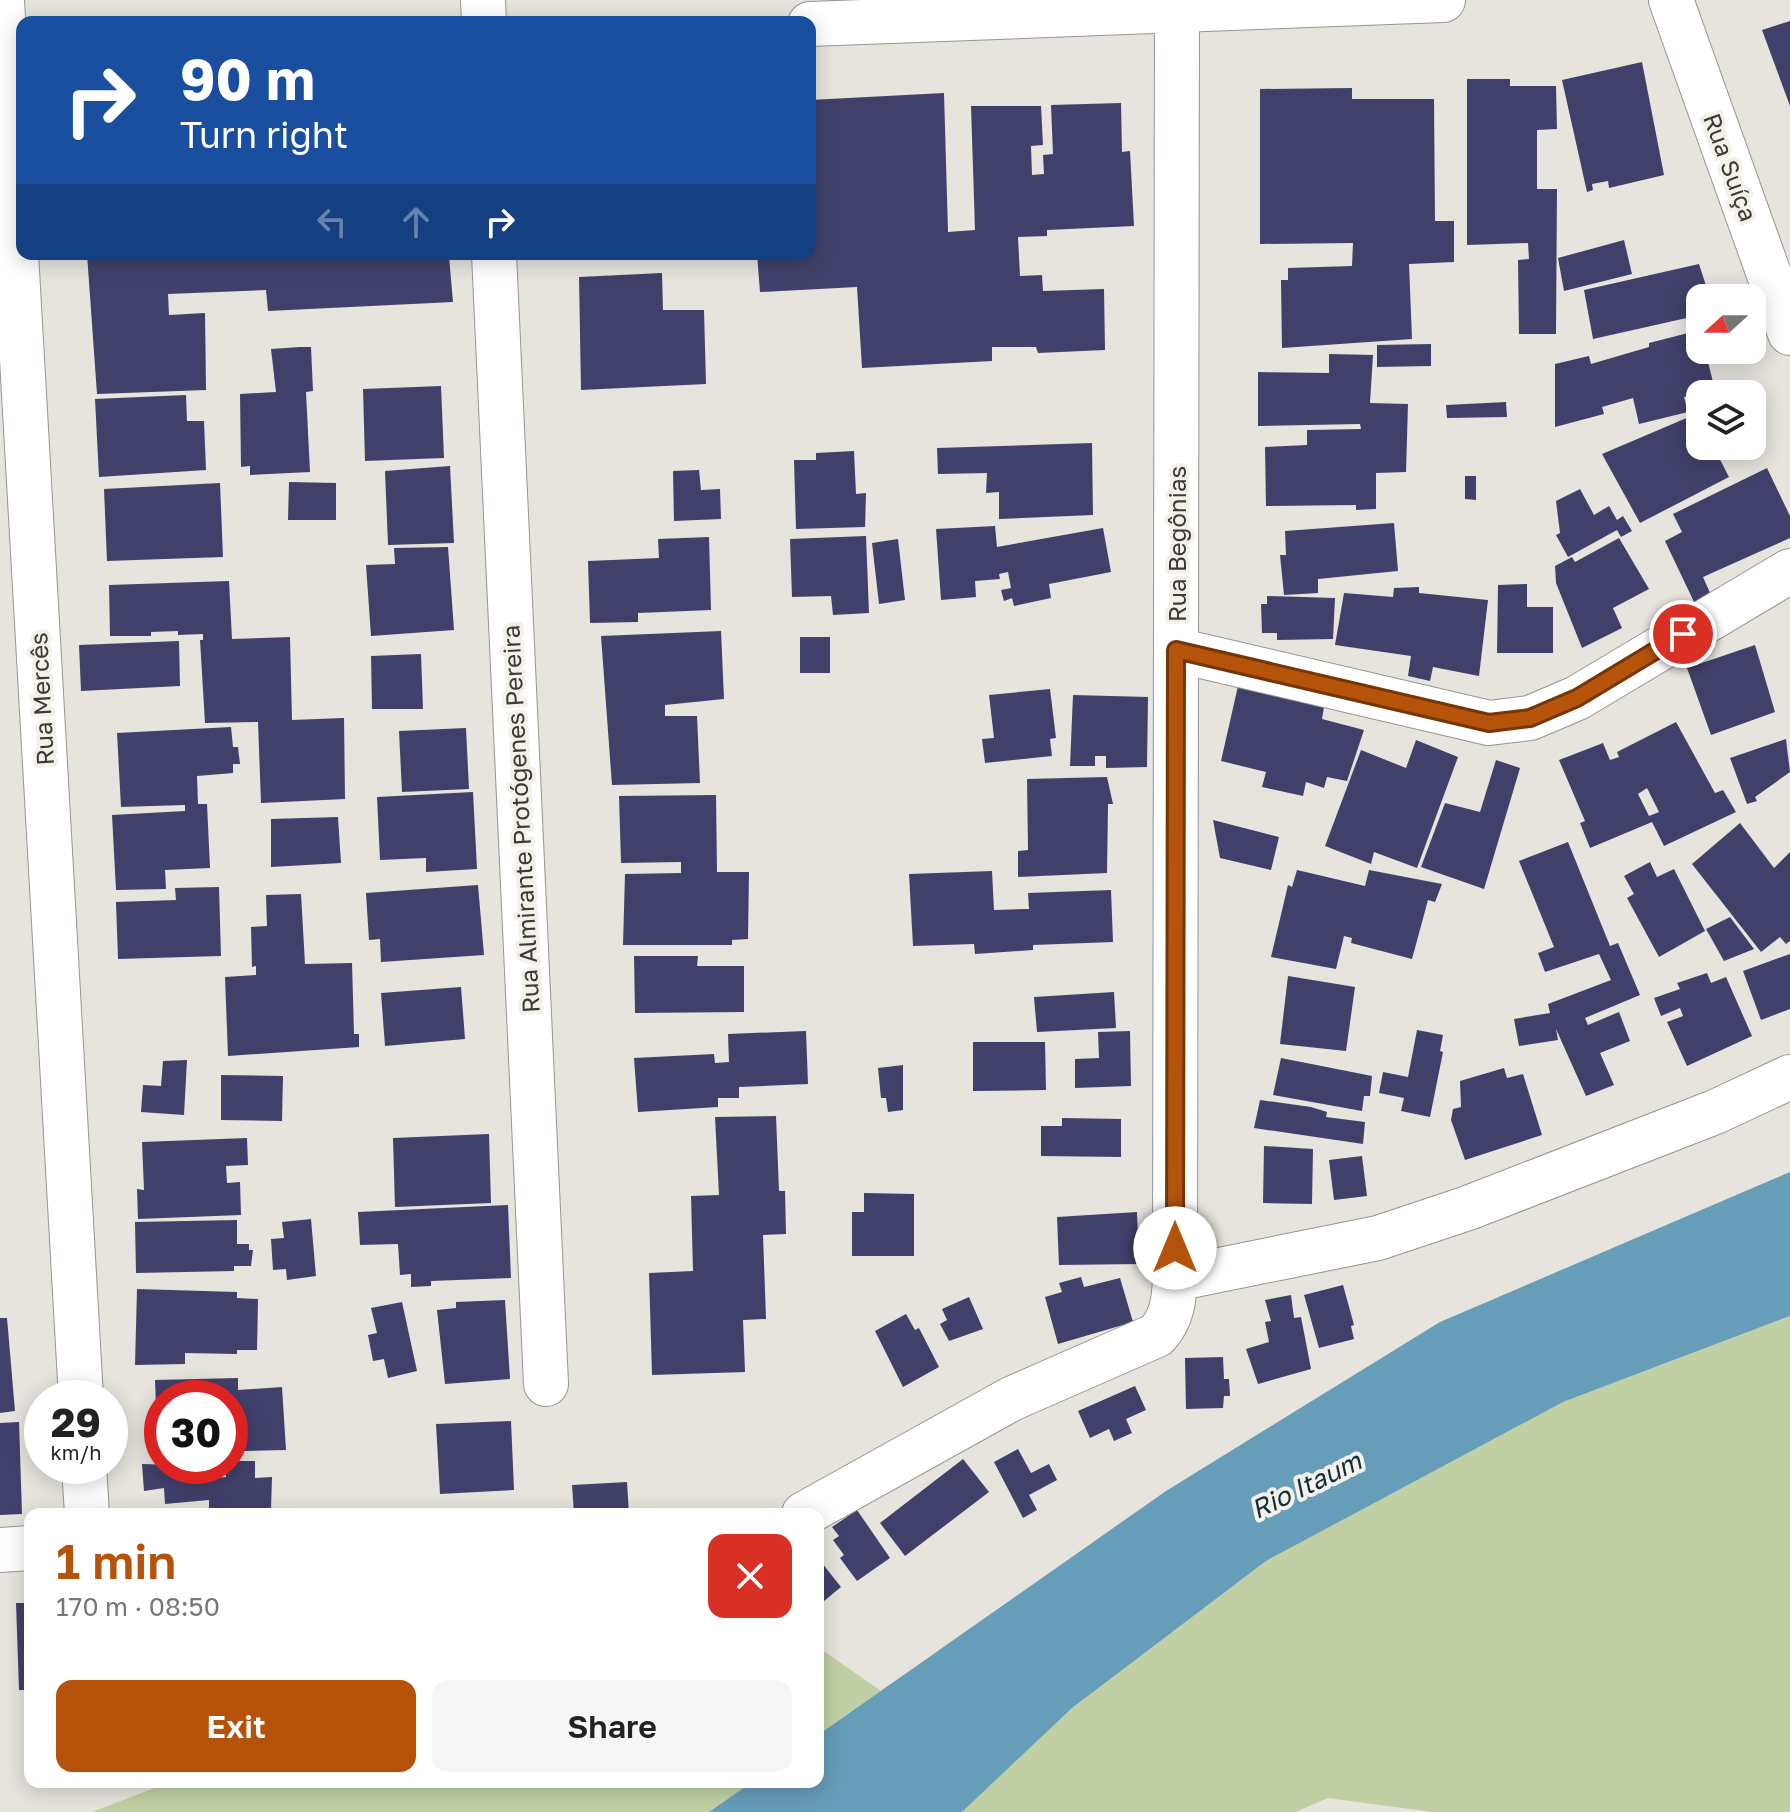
<!DOCTYPE html>
<html lang="en">
<head>
<meta charset="utf-8">
<style>
	body { margin:0; font-family:"Golos Text",sans-serif; background:#f6f6f6; color:#222; height:100vh; display:flex; flex-direction:column; font-size:30px; white-space:nowrap }
	* { box-sizing:border-box; margin:0 }
	p { font-size:26px; color:#767676 }
	.icon { flex:none; width:44px; height:44px; fill:none; stroke:currentColor; stroke-width:2; stroke-linecap:round; stroke-linejoin:round }
	.map { position:relative; flex:1; overflow:hidden }
	.details { position:absolute; left:24px; top:1508px; width:800px; height:280px; display:flex; flex-direction:column; background:#fff; border-radius:16px; box-shadow:0 4px 20px #0003 }
	.details>* { flex:none }
	.top-card { position:absolute; left:16px; top:16px; width:800px; height:244px; border-radius:16px; box-shadow:0 4px 20px #0003; background:#1a4fa0; color:#fff; overflow:hidden }
	.needle { width:52px; rotate:249deg }
	.fabs { position:absolute; left:1686px; top:284px; display:grid; gap:16px }
	.fabs a { display:grid; place-items:center; width:80px; height:80px; border-radius:16px; background:#fff; box-shadow:0 4px 20px #0003; font-size:40px }
	.speed { position:absolute; left:24px; top:1380px; display:flex; gap:16px; font-size:40px; font-weight:700; text-align:center }
	.speed>* { display:grid; place-content:center; width:104px; height:104px; border-radius:50%; background:#fff; box-shadow:0 4px 20px #0003; line-height:1 }
	.speed small { font-size:20px; font-weight:400 }
	.speed .limit { border:12px solid #d22; background:#fff; color:#111 }
	.pin { position:absolute; display:grid; place-items:center; width:68px; height:68px; color:#fff; margin:-34px; border:4px solid #fff; border-radius:50%; box-shadow:0 2px 8px #0007 }
	.me { position:absolute; width:88px; margin:-44px; rotate:0deg; stroke-linejoin:round; filter:drop-shadow(0 0 6px #0008) }
	.turn { display:flex; align-items:center; gap:28px; height:168px; padding:0 32px; font-size:36px }
	.turn .icon { width:104px; height:104px; stroke-width:2.5 }
	.turn b { display:block; font-size:56px; line-height:68px }
	.lanes { display:flex; align-items:center; height:76px; padding:0 32px; background:#0003; justify-content:center; gap:40px; direction:ltr }
	.lanes .off { opacity:.35 }
	.round { display:grid; place-items:center; flex:none; width:84px; height:84px; border-radius:16px; background:#f6f6f6 }
	.head { display:flex; align-items:center; justify-content:space-between; height:136px; padding:0 32px }
	h1 { font-size:48px; font-weight:600; line-height:60px; color:#b45309 }
	.primary-button { display:flex; gap:16px; margin-top:auto; padding:16px 32px }
	.primary-button a { flex:1; height:92px; border-radius:16px; background:#b45309; color:#fff; font-size:32px; font-weight:600; line-height:92px; text-align:center }
	.primary-button a+a { background:#f6f6f6; color:#222 }
	.map>svg:first-child { display:block }
</style>
</head>
<body>
<div class="map">
<svg width="1790" height="1812" viewBox="0 0 1790 1812">
	<rect width="100%" height="100%" fill="#e6e4dd"/>
	<!-- green -->
	<g fill="#c1d0a4">
		<polygon points="1790,1316 1790,1812 1432,1812 1328,1798 1296,1812 962,1812 1072,1708 1266,1561 1563,1402"/>
		<polygon points="818,1647 881,1691 818,1735"/>
		<polygon points="170,1782 752,1782 709,1812 92,1812"/>
	</g>
	<!-- water -->
	<polygon fill="#669db9" points="1790,1172 1790,1316 1563,1402 1266,1561 1072,1708 962,1812 709,1812 752,1782 818,1782 818,1735 1166,1491 1440,1322"/>
	<!-- building -->
	<g fill="#41406b" fill-rule="evenodd">
		<polygon points="1790,21 1790,106 1762,30"/>
		<polygon points="1642,62 1664,175 1609,188 1608,181 1592,184 1593,190 1587,192 1562,80"/>
		<polygon points="1467,79 1510,79 1510,86 1556,86 1557,129 1537,130 1537,189 1557,189 1556,334 1519,334 1518,260 1529,259 1528,243 1467,245"/>
		<polygon points="1352,88 1352,99 1434,99 1435,221 1454,221 1454,262 1409,264 1412,339 1282,348 1281,280 1288,280 1288,268 1352,266 1353,243 1260,244 1260,89"/>
		<polygon points="944,93 948,232 975,230 971,106 1041,106 1043,145 1031,146 1032,175 1044,174 1043,155 1053,154 1051,105 1121,103 1122,152 1130,151 1134,226 1047,230 1047,236 1018,237 1020,276 1042,275 1043,291 1104,289 1105,350 1038,353 1036,347 992,347 992,361 862,368 857,287 760,292 757,254 810,254 810,100"/>
		<polygon points="1624,240 1632,274 1564,291 1558,258"/>
		<polygon points="87,254 437,254 437,257 449,256 453,302 268,311 266,290 168,294 169,315 205,313 206,390 97,394"/>
		<polygon points="1699,264 1710,298 1700,298 1700,315 1593,339 1584,290"/>
		<polygon points="662,273 663,310 704,310 706,384 581,390 579,277"/>
		<polygon points="1700,330 1700,350 1705,350 1715,390 1684,397 1688,412 1639,424 1633,398 1602,407 1604,414 1555,427 1555,364 1589,356 1591,364 1649,347 1649,343"/>
		<polygon points="1431,344 1431,366 1377,367 1377,345"/>
		<polygon points="300,347 311,347 313,391 306,392 310,472 250,475 250,466 241,467 240,394 276,392 271,349"/>
		<polygon points="1329,354 1373,355 1370,403 1408,404 1406,472 1376,473 1376,509 1356,510 1356,505 1266,506 1265,447 1307,445 1307,430 1361,429 1360,424 1258,426 1258,372 1329,373"/>
		<polygon points="441,386 444,458 365,461 363,389"/>
		<polygon points="186,395 187,421 204,421 206,470 99,477 95,399"/>
		<polygon points="1506,402 1507,417 1447,418 1446,405"/>
		<polygon points="1696,414 1700,421 1700,446 1713,446 1729,477 1640,523 1602,454"/>
		<polygon points="1092,443 1093,515 999,519 999,492 986,493 987,473 938,474 937,448"/>
		<polygon points="854,451 856,494 866,493 865,527 796,529 794,460 816,460 816,453"/>
		<polygon points="450,466 454,543 388,545 385,471"/>
		<polygon points="1767,468 1790,516 1790,538 1703,577 1711,595 1695,604 1665,541 1682,532 1673,514"/>
		<polygon points="699,470 701,490 720,489 721,519 674,521 673,471"/>
		<polygon points="1465,476 1476,476 1476,500 1465,499"/>
		<polygon points="289,482 336,483 336,520 288,520"/>
		<polygon points="220,483 223,557 107,561 104,489"/>
		<polygon points="1580,489 1594,515 1609,506 1617,520 1623,516 1632,531 1621,537 1617,530 1568,557 1556,535 1560,533 1556,501"/>
		<polygon points="1394,523 1398,571 1318,579 1318,593 1284,595 1280,555 1286,555 1285,531"/>
		<polygon points="995,526 997,547 1103,528 1111,572 1049,584 1051,598 1014,606 1012,598 1004,601 1001,590 1011,588 1008,572 999,574 1000,579 975,581 976,597 941,600 936,529"/>
		<polygon points="866,536 869,613 833,615 831,596 792,597 790,539"/>
		<polygon points="709,537 711,610 638,613 638,622 590,623 588,561 659,558 658,539"/>
		<polygon points="1619,538 1649,589 1613,608 1622,628 1582,648 1556,583 1555,566 1572,557 1575,562"/>
		<polygon points="898,539 905,600 879,604 872,543"/>
		<polygon points="448,547 454,630 371,636 366,565 395,564 394,548"/>
		<polygon points="229,581 232,639 290,637 292,720 344,718 345,799 261,803 258,722 205,723 200,640 203,640 203,634 178,635 178,631 151,632 151,636 110,636 109,585"/>
		<polygon points="1527,584 1527,607 1553,607 1553,653 1497,653 1498,585"/>
		<polygon points="1419,587 1419,593 1488,600 1479,676 1433,667 1430,681 1408,676 1411,656 1335,645 1344,593 1393,597 1394,588"/>
		<polygon points="1267,596 1335,598 1333,639 1277,640 1277,633 1262,633 1261,604 1267,604"/>
		<polygon points="721,631 724,699 665,705 665,716 697,716 700,783 612,785 601,636"/>
		<rect x="800" y="637" width="30" height="36"/>
		<polygon points="179,641 180,686 81,691 79,645"/>
		<polygon points="1755,645 1775,712 1711,735 1687,668"/>
		<polygon points="421,654 423,709 372,709 371,656"/>
		<polygon points="1238,686 1324,707 1322,719 1364,730 1347,781 1327,777 1324,788 1306,782 1303,796 1262,787 1266,772 1221,761"/>
		<polygon points="1050,689 1056,738 1050,739 1052,756 985,763 982,739 994,738 989,695"/>
		<polygon points="1073,695 1148,697 1147,767 1106,768 1106,756 1095,756 1095,766 1070,766"/>
		<path d="M1676,722l39,71 8,-3 13,22 -72,34 -12,-24 -62,26 -10,-25 5,-2 -26,-61 44,-17 7,17 9,-3 -2,-5zM1647,788l12,24 -10,4 -11,-22z"/>
		<polygon points="231,727 233,747 238,747 240,764 233,764 233,773 197,776 198,804 207,804 210,868 165,870 166,889 116,890 112,815 185,811 185,805 121,807 117,733"/>
		<polygon points="466,728 469,789 402,792 399,731"/>
		<polygon points="1786,739 1790,772 1755,797 1757,801 1747,804 1730,758"/>
		<polygon points="1416,740 1458,757 1417,868 1374,852 1371,864 1325,846 1361,750 1406,768"/>
		<polygon points="1496,760 1520,768 1484,889 1421,867 1445,803 1480,812"/>
		<polygon points="1107,777 1113,804 1108,804 1107,873 1018,877 1018,851 1028,850 1027,779"/>
		<polygon points="473,792 477,869 426,872 426,858 380,860 377,797"/>
		<polygon points="716,795 717,872 749,872 748,939 732,940 732,945 623,945 625,874 681,873 681,862 621,863 619,796"/>
		<polygon points="338,817 341,863 271,867 271,819"/>
		<polygon points="1213,820 1279,837 1271,870 1220,858"/>
		<polygon points="1740,823 1774,868 1790,852 1790,941 1786,944 1780,937 1761,952 1692,864"/>
		<polygon points="1568,842 1610,946 1618,943 1640,995 1585,1018 1588,1025 1619,1012 1630,1041 1600,1053 1614,1085 1586,1096 1556,1029 1558,1040 1519,1046 1514,1019 1550,1013 1548,1004 1611,980 1599,954 1545,972 1538,953 1554,947 1519,861"/>
		<polygon points="1650,862 1657,877 1674,869 1705,931 1659,957 1627,898 1634,894 1624,876"/>
		<polygon points="1297,870 1365,886 1369,870 1442,884 1435,902 1428,900 1412,959 1351,943 1352,938 1344,936 1336,969 1271,957 1288,885 1292,887"/>
		<polygon points="992,871 994,910 1029,909 1028,893 1111,890 1113,942 1033,945 1033,950 975,954 974,944 913,946 909,874"/>
		<polygon points="478,885 484,955 381,962 380,939 369,940 366,893"/>
		<polygon points="219,887 221,956 118,959 116,902 176,900 175,888"/>
		<polygon points="301,894 305,964 352,963 354,1034 359,1034 359,1047 228,1056 225,977 256,975 256,966 252,967 251,927 267,926 266,895"/>
		<polygon points="1730,917 1754,949 1724,961 1706,929"/>
		<polygon points="1790,954 1790,1009 1761,1020 1743,971"/>
		<polygon points="634,956 698,956 697,966 744,966 744,1012 635,1013"/>
		<polygon points="1707,973 1711,983 1726,977 1752,1036 1687,1066 1667,1022 1683,1016 1680,1008 1661,1016 1654,998 1680,989 1677,983"/>
		<polygon points="1288,976 1355,987 1346,1051 1280,1044"/>
		<polygon points="461,987 465,1039 385,1046 381,993"/>
		<polygon points="1114,992 1116,1028 1037,1032 1034,997"/>
		<polygon points="1417,1030 1443,1035 1440,1051 1443,1052 1430,1117 1401,1111 1404,1098 1379,1093 1383,1072 1408,1077"/>
		<polygon points="806,1031 808,1084 739,1087 739,1098 718,1098 718,1107 638,1112 634,1058 714,1054 715,1063 729,1062 728,1034"/>
		<polygon points="1130,1031 1131,1086 1075,1088 1075,1059 1099,1058 1098,1032"/>
		<polygon points="973,1042 1045,1042 1046,1090 973,1091"/>
		<polygon points="1281,1058 1372,1076 1370,1096 1364,1096 1362,1111 1273,1095"/>
		<polygon points="187,1060 184,1115 141,1112 143,1085 161,1086 163,1061"/>
		<polygon points="903,1065 903,1110 888,1112 886,1098 881,1098 878,1068"/>
		<polygon points="1504,1068 1507,1078 1523,1074 1542,1135 1465,1160 1451,1120 1453,1109 1461,1107 1460,1081"/>
		<polygon points="221,1075 283,1076 282,1121 221,1120"/>
		<polygon points="1260,1100 1311,1107 1327,1112 1326,1117 1365,1122 1363,1144 1254,1128"/>
		<polygon points="776,1116 779,1191 785,1191 786,1234 763,1235 766,1319 743,1320 745,1372 652,1375 649,1273 693,1271 691,1196 719,1195 715,1117"/>
		<polygon points="1062,1118 1121,1119 1121,1157 1041,1156 1041,1126 1062,1126"/>
		<polygon points="489,1134 491,1203 395,1207 393,1138"/>
		<polygon points="247,1138 248,1165 226,1166 227,1183 240,1182 241,1215 138,1219 137,1189 144,1190 142,1142"/>
		<polygon points="1264,1146 1313,1149 1312,1204 1263,1203"/>
		<polygon points="1362,1156 1367,1196 1334,1200 1329,1160"/>
		<polygon points="864,1193 914,1194 914,1256 852,1256 852,1212 864,1212"/>
		<polygon points="508,1205 511,1278 431,1281 431,1286 411,1287 411,1274 400,1275 398,1244 360,1245 358,1212"/>
		<polygon points="1137,1212 1139,1264 1059,1265 1057,1217"/>
		<polygon points="311,1219 316,1276 287,1280 286,1269 273,1270 271,1239 284,1238 282,1222"/>
		<polygon points="237,1220 237,1244 249,1244 249,1250 253,1250 251,1266 234,1266 234,1271 136,1273 135,1222"/>
		<polygon points="1081,1277 1084,1287 1120,1278 1133,1322 1058,1344 1045,1297 1062,1292 1059,1283"/>
		<polygon points="1343,1285 1354,1325 1351,1326 1354,1339 1319,1348 1304,1295"/>
		<polygon points="137,1289 237,1292 237,1298 258,1299 257,1350 237,1350 237,1354 185,1353 185,1364 135,1365"/>
		<polygon points="1291,1295 1294,1318 1301,1317 1311,1369 1258,1384 1246,1349 1269,1342 1265,1322 1271,1321 1265,1300"/>
		<polygon points="969,1297 983,1329 949,1341 940,1324 947,1320 942,1309"/>
		<polygon points="505,1300 510,1379 445,1384 437,1310 456,1308 456,1302"/>
		<polygon points="402,1302 417,1371 388,1378 384,1359 373,1361 368,1335 377,1333 371,1308"/>
		<polygon points="906,1314 915,1330 919,1328 939,1367 903,1387 875,1331"/>
		<polygon points="0,1318 7,1318 15,1411 0,1413"/>
		<polygon points="1223,1357 1224,1379 1229,1379 1230,1396 1224,1396 1223,1408 1186,1409 1185,1358"/>
		<polygon points="238,1378 238,1390 282,1387 286,1450 243,1451 243,1455 230,1455 230,1398 162,1398 162,1454 158,1454 155,1380"/>
		<polygon points="1135,1386 1146,1410 1126,1419 1132,1433 1114,1441 1109,1429 1090,1438 1078,1411"/>
		<polygon points="511,1421 514,1490 440,1494 436,1424"/>
		<polygon points="19,1422 22,1514 0,1515 0,1423"/>
		<polygon points="1018,1449 1031,1473 1049,1464 1057,1480 1029,1495 1037,1510 1023,1518 994,1462"/>
		<polygon points="963,1459 989,1492 905,1556 880,1523"/>
		<polygon points="230,1461 255,1461 255,1478 272,1477 271,1509 209,1510 209,1500 165,1504 164,1488 144,1491 142,1464 212,1466 213,1478 226,1477 225,1466 230,1466"/>
		<polygon points="627,1482 629,1514 574,1514 572,1485"/>
		<polygon points="857,1510 890,1558 857,1581 840,1558 844,1555 833,1540 839,1536 832,1527"/>
		<polygon points="818,1558 841,1587 818,1606"/>
		<polygon points="16,1603 30,1603 30,1690 19,1690"/>
		<polygon points="110,1782 154,1782 154,1784 110,1787"/>
	</g>
	<g fill="none" stroke-linecap="round" stroke-linejoin="round">
		<defs>
			<g id="minor">
				<polyline points="483,0 484,22"/>
				<polyline points="1671,0 1790,333"/>
				<polyline points="5,59 81,1398"/>
				<polyline points="494,254 546,1384"/>
				<polyline points="1176,650 1489,723 1530,718 1577,698 1790,571"/>
				<polyline points="1175,1279 1177,0"/>
				<polyline points="84,1466 87,1514"/>
				<path d="M804,1514l207,-115 146,-64c15,-17 17,-34 18,-56l203,-41 90,-30 247,-96 75,-35"/>
				<polyline points="0,1550 30,1548"/>
			</g>
			<g id="major">
				<polyline points="2,0 5,59"/>
				<polyline points="810,24 1443,0"/>
			</g>
		</defs>
		<!-- minor casing -->
		<use href="#minor" stroke="#97958f" stroke-width="46"/>
		<!-- major casing -->
		<use href="#major" stroke="#97958f" stroke-width="46"/>
		<!-- minor -->
		<use href="#minor" stroke="#fff" stroke-width="44"/>
		<!-- major -->
		<use href="#major" stroke="#fff" stroke-width="44"/>
	</g>
	<g fill="none" stroke-linecap="round" stroke-linejoin="round">
		<defs>
			<polyline id="route" points="1175,1248 1176,650 1489,723 1530,718 1577,698 1683,634"/>
		</defs>
		<!-- route casing -->
		<use href="#route" stroke="#753606" stroke-width="20"/>
		<!-- route -->
		<use href="#route" stroke="#b45309" stroke-width="14"/>
	</g>
	<g text-anchor="middle" dominant-baseline="central" stroke-width="8" stroke-linejoin="round" paint-order="stroke">
		<!-- street labels -->
		<g font-size="24" fill="#3b3a37" stroke="#f3f1ea">
			<text transform="translate(1731 167) rotate(70)">Rua Suíça</text>
			<text transform="translate(1176 544) rotate(-90)">Rua Begônias</text>
			<text transform="translate(41 699) rotate(-93)">Rua Mercês</text>
			<text transform="translate(520 819) rotate(-93)">Rua Almirante Protógenes Pereira</text>
		</g>
		<!-- water labels -->
		<g font-size="26" font-style="italic" fill="#112d39" stroke="#f3f1ea">
			<text transform="translate(1306 1485) rotate(-26)">Rio Itaum</text>
		</g>
	</g>
</svg>
<div class="fabs">
<a><svg class="needle" viewBox="-14 -14 28 28"><path d="M0-13l5 13h-10z" fill="#e53935"/><path d="M0 13l5-13h-10z" fill="#767676"/></svg></a>
<a><svg class="icon" aria-label="layers" viewBox="0 0 24 24"><path d="M12 4l9 5-9 5-9-5zM3 14l9 5 9-5"/></svg></a>
</div>
<div class="speed"><div>29<small>km/h</small></div><div class="limit">30</div></div>
<div class="pin" style="left:1683px;top:634px;background:#d93025"><svg class="icon" aria-label="arrive" viewBox="0 0 24 24"><path d="M6 21V4h12l-3 4 3 4H6"/></svg></div>
<svg class="me" style="left:1175px;top:1248px" viewBox="-20 -20 40 40"><circle r="19" fill="#fff"/><path d="M0-13L10 11 0 6-10 11z" fill="#b45309"/></svg>
<div class="top-card">
<div class="turn"><svg class="icon" aria-label="right" viewBox="0 0 24 24"><path d="M7 20v-9h11M14 6l5 5-5 5"/></svg><div><b>90 m</b>Turn right</div></div>
<div class="lanes"><svg class="icon off" aria-label="left" viewBox="0 0 24 24"><path d="M17 20v-9H6M10 6l-5 5 5 5"/></svg><svg class="icon off" aria-label="ahead" viewBox="0 0 24 24"><path d="M12 20V5M6 11l6-6 6 6"/></svg><svg class="icon" aria-label="right" viewBox="0 0 24 24"><path d="M7 20v-9h11M14 6l5 5-5 5"/></svg></div>
</div>
<section class="details">
<div class="head"><div><h1>1 min</h1><p>170 m · 08:50</p></div><a class="round" style="background:#d93025;color:#fff"><svg class="icon" aria-label="close" viewBox="0 0 24 24"><path d="M6 6l12 12M18 6L6 18"/></svg></a></div>
<div class="primary-button"><a>Exit</a><a>Share</a></div>
</section>
</div>
</body>
</html>
